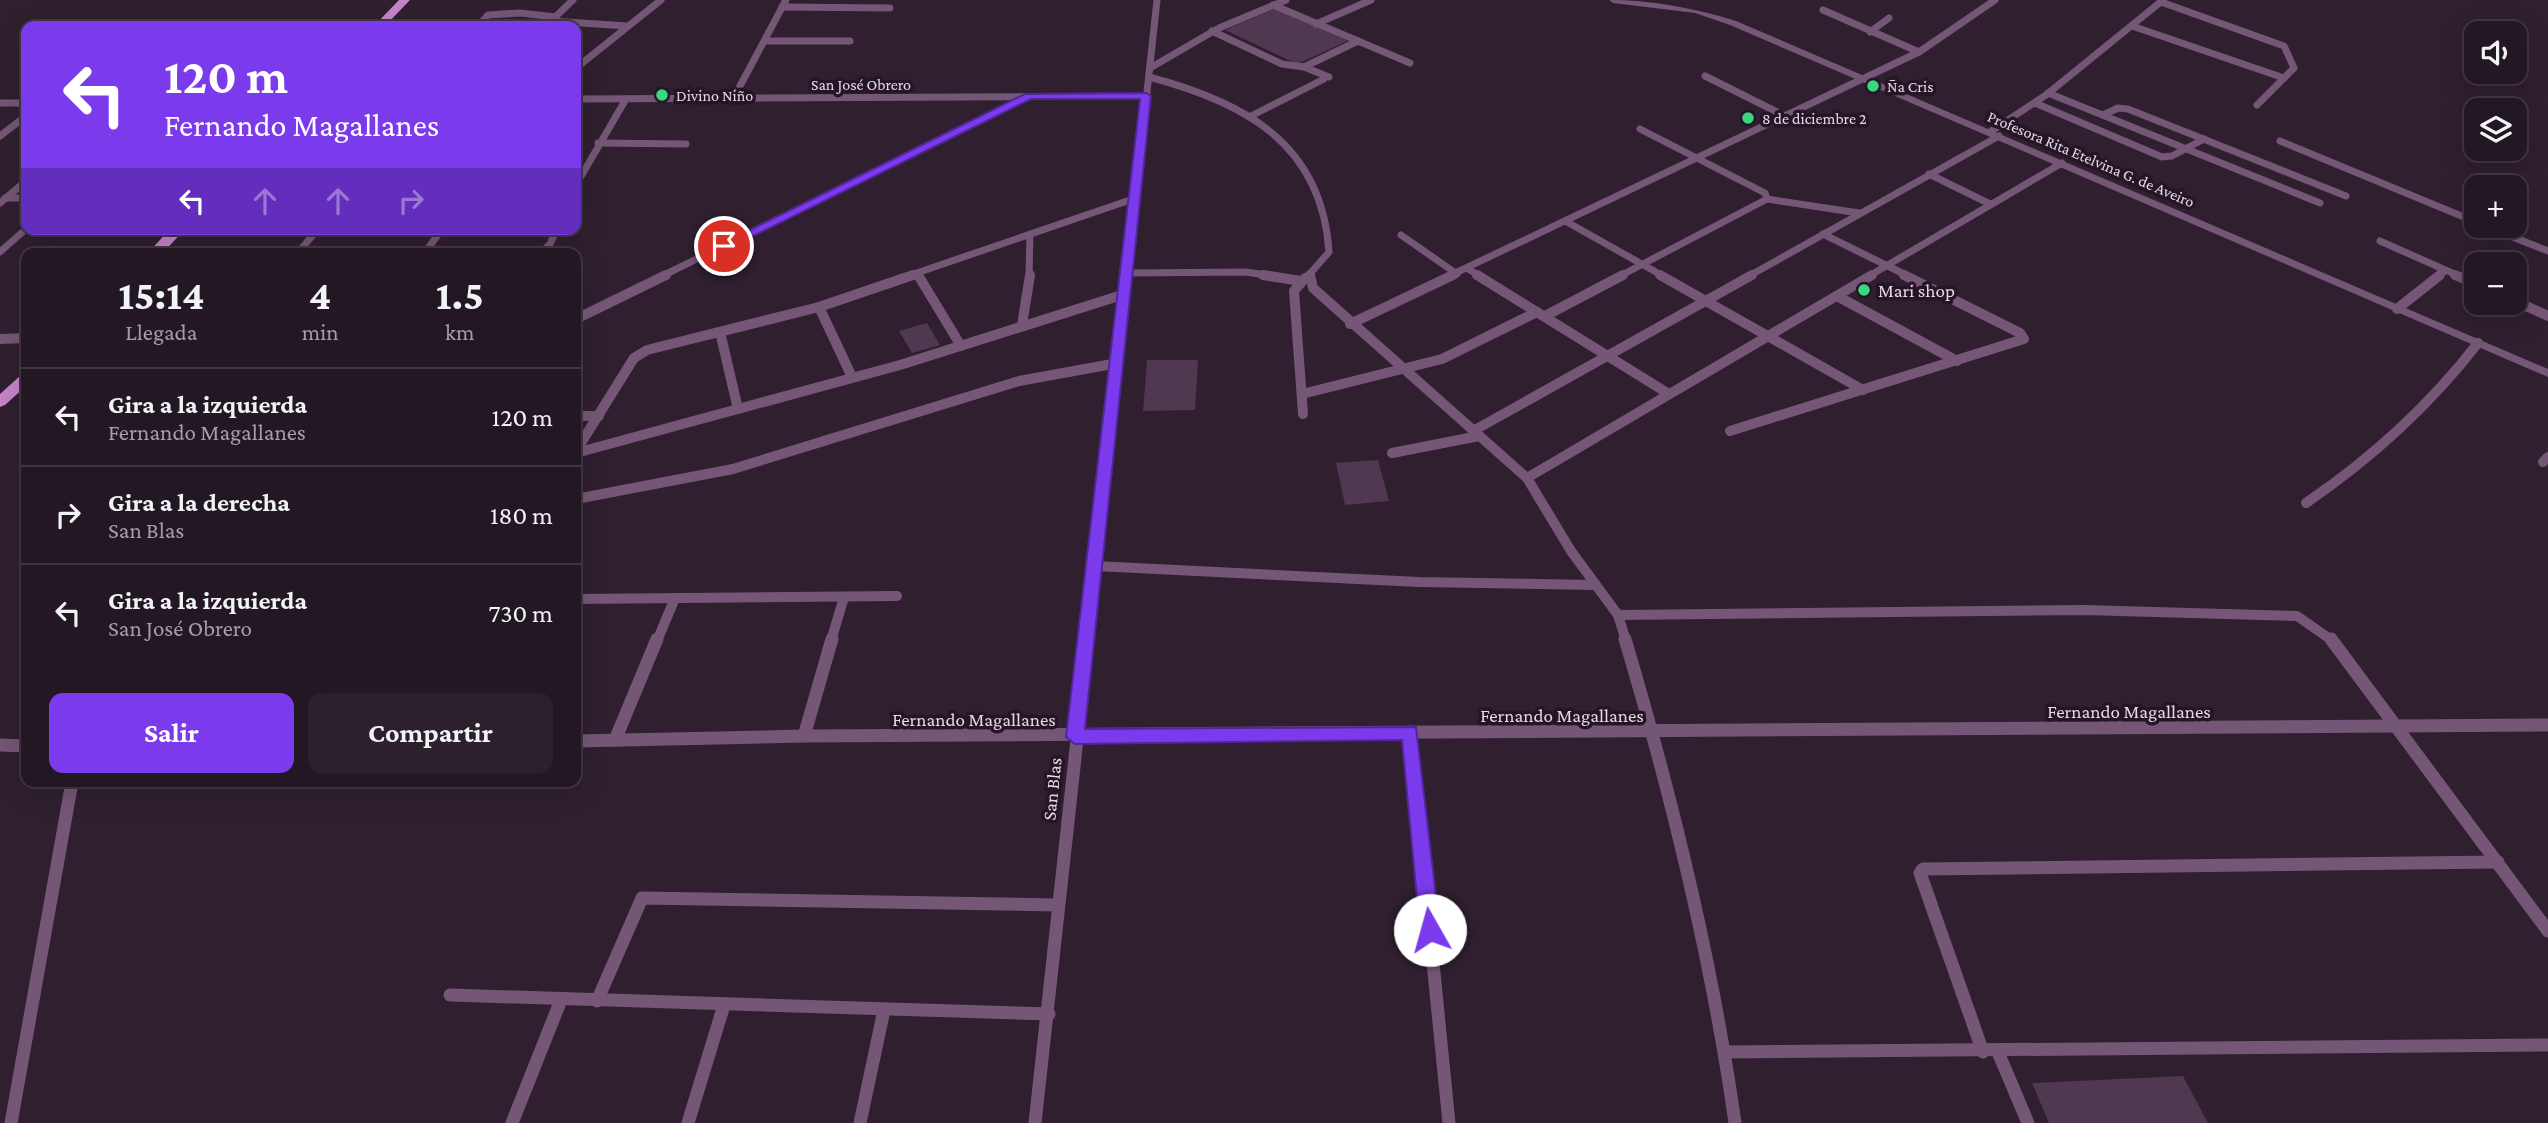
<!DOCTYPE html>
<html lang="es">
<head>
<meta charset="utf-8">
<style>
	body { margin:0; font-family:"Crimson Pro",serif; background:#2b202b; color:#f1f3f6; height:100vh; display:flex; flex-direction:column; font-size:26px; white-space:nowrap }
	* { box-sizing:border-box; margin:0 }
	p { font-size:23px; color:#a39fa6 }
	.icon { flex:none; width:38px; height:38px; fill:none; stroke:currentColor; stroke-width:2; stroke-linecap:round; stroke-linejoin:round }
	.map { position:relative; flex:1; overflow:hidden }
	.panel { position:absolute; left:21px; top:248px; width:560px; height:539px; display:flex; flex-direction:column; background:#231723; border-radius:14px; box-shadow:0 7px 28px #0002,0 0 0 2px #403641 }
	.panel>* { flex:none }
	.banner { position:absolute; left:21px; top:21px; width:560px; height:214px; border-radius:14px; box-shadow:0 7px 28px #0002,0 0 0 2px #403641; background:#7c3aed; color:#fff; overflow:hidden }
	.controls { position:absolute; left:2464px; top:21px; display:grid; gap:14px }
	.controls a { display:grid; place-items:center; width:63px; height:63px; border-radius:14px; background:#231723; box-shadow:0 7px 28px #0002,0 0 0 2px #403641; font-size:35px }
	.pin { position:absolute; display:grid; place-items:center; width:60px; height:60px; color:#fff; margin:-30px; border:4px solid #fff; border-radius:50%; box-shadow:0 2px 7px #0007 }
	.me { position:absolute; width:77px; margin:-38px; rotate:353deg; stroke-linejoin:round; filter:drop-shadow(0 0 5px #0008) }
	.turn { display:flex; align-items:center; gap:24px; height:147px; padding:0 28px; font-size:32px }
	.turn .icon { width:91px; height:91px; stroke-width:2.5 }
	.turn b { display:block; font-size:49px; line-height:60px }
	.lanes { display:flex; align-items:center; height:66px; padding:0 28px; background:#0003; justify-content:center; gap:35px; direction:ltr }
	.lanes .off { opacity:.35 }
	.eta { display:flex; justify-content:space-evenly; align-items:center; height:119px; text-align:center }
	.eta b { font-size:42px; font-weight:700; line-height:49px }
	.action { display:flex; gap:14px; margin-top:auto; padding:14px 28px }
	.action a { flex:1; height:80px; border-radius:14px; background:#7c3aed; color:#fff; font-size:28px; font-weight:700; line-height:80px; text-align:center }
	.action a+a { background:#2b202b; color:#f1f3f6 }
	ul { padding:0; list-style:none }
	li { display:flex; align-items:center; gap:21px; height:98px; padding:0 28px; border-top:2px solid #403641 }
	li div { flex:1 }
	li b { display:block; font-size:26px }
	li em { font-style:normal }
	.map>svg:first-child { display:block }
</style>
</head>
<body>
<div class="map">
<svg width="2548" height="1123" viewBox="0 0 2548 1123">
	<rect width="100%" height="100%" fill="#2f1f2f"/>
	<!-- green -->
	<g fill="#503851">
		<polygon points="1275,9 1348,41 1297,64 1225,30"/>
		<polygon points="927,323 940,345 912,353 899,331"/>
		<polygon points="1147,360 1198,360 1195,410 1143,411"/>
		<polygon points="1378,460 1389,501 1345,505 1336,463"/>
		<polygon points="2183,1076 2208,1123 2049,1123 2032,1083"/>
	</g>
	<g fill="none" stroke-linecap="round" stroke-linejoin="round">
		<!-- minor-far2 -->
		<g stroke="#755676" stroke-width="7">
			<polyline points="2161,2 2284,46 2294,68 2257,105"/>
			<polyline points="1273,5 1410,63"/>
			<polyline points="782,7 890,8"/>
			<polyline points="1823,10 1919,52"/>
			<polyline points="552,20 573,0"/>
			<polyline points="551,21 627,26"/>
			<polyline points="1316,24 1371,0"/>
			<polyline points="478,26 488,15 520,13 556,17"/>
			<polyline points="2132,26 2284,78"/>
			<polyline points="1212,31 1282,64 1304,67 1329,77"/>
			<polyline points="1870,32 1889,18"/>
			<polyline points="766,41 850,41"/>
			<polyline points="1304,67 1358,41"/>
			<polyline points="576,68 661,0"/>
			<polyline points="1150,68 1219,28 1286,0"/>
			<polyline points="1705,76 1783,115"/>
			<path d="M1149,77c95,25 173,66 180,175l-21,24"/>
			<polyline points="2048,93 2320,203"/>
			<polyline points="576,99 1146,96"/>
			<polyline points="733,99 786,0"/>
			<polyline points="0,103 26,103"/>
			<polyline points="2035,103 2162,157 2172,156 2204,139"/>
			<polyline points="2103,115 2118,108 2128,109 2346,196"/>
			<polyline points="1249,117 1324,79"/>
			<polyline points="1640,129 1765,193 1767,199 1859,213"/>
			<polyline points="1990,132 2046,95 2163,0"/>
			<polyline points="0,136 26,116"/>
			<polyline points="2280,141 2476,222"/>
			<polyline points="598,143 686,144"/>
			<polyline points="1929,174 1990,204"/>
			<polyline points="576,185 626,99"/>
			<polyline points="5,198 26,198"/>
			<polyline points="0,203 26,181"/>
			<polyline points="1567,222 1663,276"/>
			<polyline points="2485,226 2548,251"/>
			<polyline points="1823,234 1908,276"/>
			<polyline points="1401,235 1457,274"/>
			<polyline points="2380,241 2459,276"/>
			<polyline points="426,251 544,250"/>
			<polyline points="0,252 26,229"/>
			<polyline points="297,254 318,229"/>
			<polyline points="424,254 442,229"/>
			<polyline points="540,254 550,244 557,229"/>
			<polyline points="1468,269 1480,276"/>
			<polyline points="1128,273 1246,272 1273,276"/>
			<polyline points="918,274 919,276"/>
			<polyline points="662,276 1026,97"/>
			<polyline points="908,276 1133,199"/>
			<polyline points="1029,276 1030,235"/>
			<polyline points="1127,276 1157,0"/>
			<polyline points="1449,276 1919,52 1995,0"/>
			<polyline points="1620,276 1767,199"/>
			<polyline points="1749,276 1999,136"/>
			<polyline points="1869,276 2062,163"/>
			<polyline points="2438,276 2445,271"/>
		</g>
		<!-- minor-far1 -->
		<g stroke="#755676" stroke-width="10">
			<polyline points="918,275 961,346"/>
			<polyline points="1263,275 1301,281"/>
			<polyline points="1310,275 1313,288 1527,478 1571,551 1618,615 1626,641"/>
			<polyline points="1477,275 1669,394"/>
			<polyline points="1660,275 1863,390"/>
			<polyline points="2455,275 2476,284"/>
			<polyline points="1837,296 1957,361"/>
			<polyline points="2515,301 2548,316"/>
			<polyline points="819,307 852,377"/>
			<polyline points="2397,309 2440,275"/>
			<polyline points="1545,316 1623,275"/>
			<polyline points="576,319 666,275"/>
			<polyline points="1350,324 1453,275"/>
			<polyline points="1022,325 1030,275"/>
			<polyline points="720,332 738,409"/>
			<polyline points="0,339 26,338"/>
			<polyline points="1302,394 1442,359 1537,312"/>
			<polyline points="1303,414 1294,291 1305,278"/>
			<polyline points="576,416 599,416"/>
			<polyline points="1473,431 1752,275"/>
			<polyline points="1730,431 2024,339 2020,333 1904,275"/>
			<polyline points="576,451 634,358 647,350 819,307 913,275"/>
			<polyline points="576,453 900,365 1125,294"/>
			<polyline points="1392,453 1479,436"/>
			<polyline points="2543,462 2548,457"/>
			<polyline points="1527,478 1872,275"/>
			<polyline points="576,499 733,469 1019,381 1118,363"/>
			<path d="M2306,503c66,-45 123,-97 172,-160"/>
			<polyline points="1095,566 1419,582 1595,585"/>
			<polyline points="576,599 897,596"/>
			<polyline points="1618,615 2084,610 2297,616 2333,641"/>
			<polyline points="657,641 675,598"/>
			<polyline points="831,641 844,597"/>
			<polyline points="1087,641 1127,275"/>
		</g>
		<!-- minor -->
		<g stroke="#755676" stroke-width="13">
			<path d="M1625,639c47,158 87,321 110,484"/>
			<polyline points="2331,639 2548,931"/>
			<polyline points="1410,732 1449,1123"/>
			<polyline points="804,736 832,639"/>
			<polyline points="615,740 657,639"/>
			<polyline points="576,741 804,736 2548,725"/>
			<polyline points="0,745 26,746"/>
			<polyline points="450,995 1049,1014"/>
			<polyline points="597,1001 642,898 1057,905"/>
			<polyline points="1725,1052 2548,1045"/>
			<polyline points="1983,1052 1920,873 1923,869 2498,862"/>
			<polyline points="1998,1052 2028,1123"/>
			<polyline points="11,1123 72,782"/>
			<polyline points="512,1123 561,1000"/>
			<polyline points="688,1123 724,1005"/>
			<polyline points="860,1123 884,1010"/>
			<polyline points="1035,1123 1088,639"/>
		</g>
		<!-- tertiary -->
		<path fill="#755676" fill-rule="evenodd" d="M1609,0c44,0 85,8 127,21l812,348v8l-818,-352 -35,-12 -82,-10z"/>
		<!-- primary -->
		<g fill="#c484c7" fill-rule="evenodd">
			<polygon points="399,0 410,0 385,26 374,26"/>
			<polygon points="170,229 185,229 162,254 147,254"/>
			<polygon points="26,373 26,386 5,405 0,407 0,394 21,375"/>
		</g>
	</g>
	<!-- route -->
	<polygon fill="#7c3aed" stroke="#51269a" stroke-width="2" points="1146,93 1151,96 1085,729 1416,727 1440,930 1437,936 1430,939 1423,936 1420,930 1402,740 1075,744 1066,737 1140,99 1031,99 729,248 718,246 1025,94"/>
	<!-- markers -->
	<g fill="#38d880" stroke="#251526" stroke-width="2.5">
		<circle cx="1873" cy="86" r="7"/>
		<circle cx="662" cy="95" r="7"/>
		<circle cx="1748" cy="118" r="7"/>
		<circle cx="1864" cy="290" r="7"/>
	</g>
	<g text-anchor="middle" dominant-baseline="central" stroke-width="7" stroke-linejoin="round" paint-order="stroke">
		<!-- far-street labels -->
		<g font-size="16" fill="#e4d9e4" stroke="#251526">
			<text x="861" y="84">San José Obrero</text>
			<text transform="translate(2091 159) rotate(23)">Profesora Rita Etelvina G. de Aveiro</text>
		</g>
		<!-- far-poi labels -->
		<g font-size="16" fill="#e4d9e4" stroke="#251526" text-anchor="start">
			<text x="1887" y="86">Ña Cris</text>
			<text x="676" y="95">Divino Niño</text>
			<text x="1762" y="118">8 de diciembre 2</text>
		</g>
		<!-- poi labels -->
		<g font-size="19" fill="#e4d9e4" stroke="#251526" text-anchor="start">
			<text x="1878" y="290">Mari shop</text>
		</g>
		<!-- street labels -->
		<g font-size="19" fill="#e4d9e4" stroke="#251526">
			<text x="2129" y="711">Fernando Magallanes</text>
			<text x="1562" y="715">Fernando Magallanes</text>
			<text x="974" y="719">Fernando Magallanes</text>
			<text transform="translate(1052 789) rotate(-84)">San Blas</text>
		</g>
	</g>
</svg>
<div class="controls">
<a><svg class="icon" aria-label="sound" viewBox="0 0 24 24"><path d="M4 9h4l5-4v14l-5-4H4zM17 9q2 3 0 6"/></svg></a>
<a><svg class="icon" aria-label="layers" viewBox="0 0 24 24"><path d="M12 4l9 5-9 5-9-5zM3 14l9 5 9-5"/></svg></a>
<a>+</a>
<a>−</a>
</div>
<div class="pin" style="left:724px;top:246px;background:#d93025"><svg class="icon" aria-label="arrive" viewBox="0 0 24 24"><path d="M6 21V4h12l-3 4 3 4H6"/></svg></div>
<svg class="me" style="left:1430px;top:930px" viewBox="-20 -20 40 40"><circle r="19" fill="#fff"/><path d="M0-13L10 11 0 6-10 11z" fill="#7c3aed"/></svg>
<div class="banner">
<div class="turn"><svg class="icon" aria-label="left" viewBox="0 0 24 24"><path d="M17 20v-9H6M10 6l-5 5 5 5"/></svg><div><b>120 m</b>Fernando Magallanes</div></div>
<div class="lanes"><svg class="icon" aria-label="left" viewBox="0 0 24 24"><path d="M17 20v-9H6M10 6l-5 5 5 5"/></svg><svg class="icon off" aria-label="ahead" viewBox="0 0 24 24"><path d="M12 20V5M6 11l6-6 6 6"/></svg><svg class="icon off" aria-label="ahead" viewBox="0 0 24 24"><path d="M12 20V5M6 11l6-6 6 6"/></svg><svg class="icon off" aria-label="right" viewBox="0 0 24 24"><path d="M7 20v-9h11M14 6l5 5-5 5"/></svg></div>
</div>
<section class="panel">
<div class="eta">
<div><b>15:14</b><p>Llegada</p></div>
<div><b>4</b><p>min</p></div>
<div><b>1.5</b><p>km</p></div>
</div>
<ul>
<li><svg class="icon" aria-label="left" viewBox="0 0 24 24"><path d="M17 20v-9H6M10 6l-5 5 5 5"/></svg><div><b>Gira a la izquierda</b><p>Fernando Magallanes</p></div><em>120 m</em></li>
<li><svg class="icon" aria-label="right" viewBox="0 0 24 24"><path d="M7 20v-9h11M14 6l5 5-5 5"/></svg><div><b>Gira a la derecha</b><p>San Blas</p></div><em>180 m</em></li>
<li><svg class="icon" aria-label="left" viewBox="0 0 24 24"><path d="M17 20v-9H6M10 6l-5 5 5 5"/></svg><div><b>Gira a la izquierda</b><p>San José Obrero</p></div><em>730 m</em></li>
</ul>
<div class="action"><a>Salir</a><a>Compartir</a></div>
</section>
</div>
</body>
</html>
